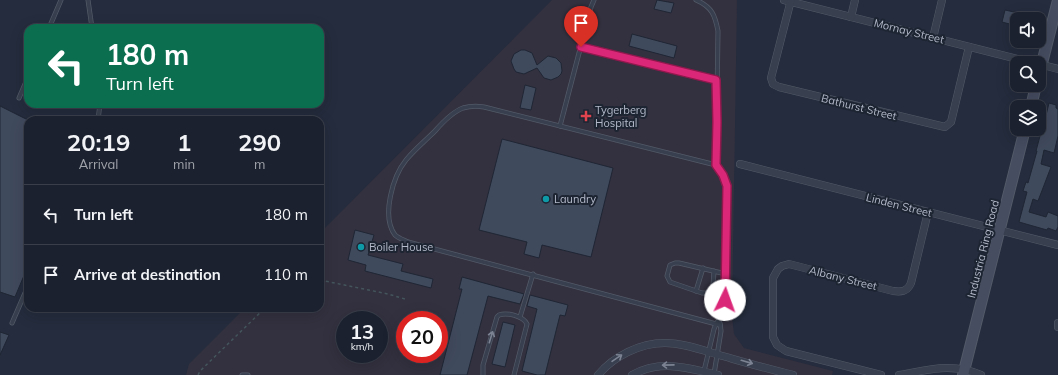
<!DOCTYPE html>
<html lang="en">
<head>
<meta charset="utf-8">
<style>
	body { margin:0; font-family:Mulish,sans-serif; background:#282e3a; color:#f1f3f6; height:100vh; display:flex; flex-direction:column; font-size:15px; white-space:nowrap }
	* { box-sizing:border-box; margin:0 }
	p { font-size:13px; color:#a0a3aa }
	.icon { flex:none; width:22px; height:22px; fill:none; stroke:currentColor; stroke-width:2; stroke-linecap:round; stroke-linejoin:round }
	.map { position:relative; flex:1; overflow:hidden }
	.panel { position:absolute; left:24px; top:116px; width:300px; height:196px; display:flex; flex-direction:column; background:#1b212e; border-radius:12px; box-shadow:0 4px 16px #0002,0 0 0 1px #393e4a }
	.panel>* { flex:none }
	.hud { position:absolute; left:24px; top:24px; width:300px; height:84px; border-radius:12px; box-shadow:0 4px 16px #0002,0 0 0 1px #393e4a; background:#0b6e4f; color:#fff; overflow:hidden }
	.buttons { position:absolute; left:1010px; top:12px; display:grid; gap:8px }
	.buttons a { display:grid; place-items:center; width:36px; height:36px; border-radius:8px; background:#1b212e; box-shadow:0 4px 16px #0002,0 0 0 1px #393e4a; font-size:20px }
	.speed { position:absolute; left:336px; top:311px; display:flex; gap:8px; font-size:20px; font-weight:700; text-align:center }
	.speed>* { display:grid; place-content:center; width:52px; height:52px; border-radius:50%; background:#1b212e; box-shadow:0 4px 16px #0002,0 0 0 1px #393e4a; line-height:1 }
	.speed small { font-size:10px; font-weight:400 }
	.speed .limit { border:6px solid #d22; background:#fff; color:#111 }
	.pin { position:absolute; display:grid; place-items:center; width:34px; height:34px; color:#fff; margin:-41px -17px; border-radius:50% 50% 50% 0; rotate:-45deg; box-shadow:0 0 4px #0007 }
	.pin .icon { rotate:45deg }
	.me { position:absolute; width:44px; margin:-22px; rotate:3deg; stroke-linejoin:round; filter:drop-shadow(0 0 3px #0008) }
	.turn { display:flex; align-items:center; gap:14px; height:84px; padding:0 16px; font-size:18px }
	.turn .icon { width:52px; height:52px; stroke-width:2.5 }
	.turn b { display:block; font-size:28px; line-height:34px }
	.eta { display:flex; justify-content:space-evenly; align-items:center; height:68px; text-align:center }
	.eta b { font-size:24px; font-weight:700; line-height:28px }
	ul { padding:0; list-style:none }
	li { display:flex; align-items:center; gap:12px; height:60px; padding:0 16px; border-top:1px solid #393e4a }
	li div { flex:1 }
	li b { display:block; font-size:15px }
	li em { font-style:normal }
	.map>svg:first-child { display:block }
</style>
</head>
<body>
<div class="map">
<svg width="1058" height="375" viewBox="0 0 1058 375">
	<rect width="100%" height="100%" fill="#242c3d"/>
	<!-- medical -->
	<path fill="#33303f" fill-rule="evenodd" d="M552,0h185l-5,317 2,17 10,14 89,23 -1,4h-646l3,-11 56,-56h75v-75zM345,320h34v34h-34zM405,320h34v34h-34z"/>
	<!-- building -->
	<g fill="#404a5d" stroke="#1f2634">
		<polygon points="657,0 674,3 671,13 654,9"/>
		<polygon points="1005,10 1032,16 1031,19 1017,19 1017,26 1002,22"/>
		<polygon points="632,34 677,46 674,58 629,46"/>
		<polygon points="521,50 525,50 532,53 537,65 548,56 556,58 561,63 562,71 561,74 558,77 551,80 544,78 537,68 524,74 516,72 514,69 511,61 514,54"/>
		<polygon points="525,85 536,88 531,110 520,108"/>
		<polygon points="1049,103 1056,105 1056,108 1058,109 1058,136 1054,153 1044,150 1041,164 1051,167 1038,201 1033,199 1029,212 1046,217 1048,212 1058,216 1058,227 1056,231 1048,228 1047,230 1019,222 1027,192 1023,191 1026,182 1028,183 1037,151 1036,151 1040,136 1037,135 1038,129 1039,127 1043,128"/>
		<polygon points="0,106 28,120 28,266 15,297 0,292"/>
		<polygon points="502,139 613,168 591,257 542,245 539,258 524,254 527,242 479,230"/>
		<polygon points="355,230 374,235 368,255 403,264 401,271 433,279 431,288 365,271 366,265 348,260"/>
		<polygon points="462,277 524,294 520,304 488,296 467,375 440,375 462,289 459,289"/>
		<polygon points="530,295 568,305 565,316 560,315 545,375 537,375 522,371 537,309 527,306"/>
		<polygon points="503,322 515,325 505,367 492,364"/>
		<polygon points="0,332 9,335 0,355"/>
	</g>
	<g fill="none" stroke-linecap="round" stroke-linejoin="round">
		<defs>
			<g id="lane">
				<polyline points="88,0 92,28"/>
				<path d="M696,0c16,7 19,15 22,31l-2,134 7,10 4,11 -2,114 -3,15 -6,9 -2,5 -10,42"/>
				<polyline points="49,28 61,0"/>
				<polyline points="581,47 716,80"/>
				<polyline points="19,98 28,77"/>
				<polyline points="98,120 100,104"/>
				<polyline points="560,126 591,7 594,0"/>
				<path d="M716,165l-232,-58c-7,-1 -14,-1 -21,1 -11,4 -21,15 -28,23 -10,10 -20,18 -29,29 -13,16 -25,56 -11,75 3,3 9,5 13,7l312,83"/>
				<polyline points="714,271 713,286 708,293 702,293 670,282 667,276 670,265 675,263 679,263 726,274"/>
				<polyline points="696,291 703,268"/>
				<polyline points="520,317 533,274"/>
				<polyline points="12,323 28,286"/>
				<polyline points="714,374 721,331 720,323"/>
				<polyline points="242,375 248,375"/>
				<path d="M483,375v-10l14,-48 2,-2c8,-3 24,1 28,9l-13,51"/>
			</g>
			<g id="street">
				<polyline points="784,0 1033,63"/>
				<polyline points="791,0 771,78 773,84 779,87 945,127 951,122 969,47"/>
				<polyline points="851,17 855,0"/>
				<polyline points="933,38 942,0"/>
				<polyline points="1039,64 1058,69"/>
				<polyline points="740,164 1058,245"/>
				<polyline points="1058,323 1058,327"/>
				<path d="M598,375c16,-19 42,-32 67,-32 18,0 37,7 54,12 25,7 49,14 74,20"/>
				<path d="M632,375c29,-16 57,-7 86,0"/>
				<path d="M881,375l-95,-24 -9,-6 -4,-8v-59l5,-9 4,-3 7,-2 104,27c8,1 14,1 18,-8l17,-71"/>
				<path d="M899,375c29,-5 53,-13 82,0"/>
			</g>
			<g id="secondary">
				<polyline points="1039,75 1058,0"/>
				<polyline points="1031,107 1036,85"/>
				<polyline points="963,375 1025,129"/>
			</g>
		</defs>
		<!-- lane casing -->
		<use href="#lane" stroke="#535a68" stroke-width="5"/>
		<!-- street casing -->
		<use href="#street" stroke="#535a68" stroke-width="8"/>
		<!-- secondary casing -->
		<use href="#secondary" stroke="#535a68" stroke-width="12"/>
		<!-- path -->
		<g stroke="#44565c" stroke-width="1.5" stroke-dasharray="3 3" stroke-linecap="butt">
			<polyline points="320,280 388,294 405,299"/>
			<polyline points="198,375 200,371 265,308"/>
		</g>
		<!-- lane -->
		<use href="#lane" stroke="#383f4e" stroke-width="3.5"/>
		<!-- street -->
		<use href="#street" stroke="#383f4e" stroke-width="7"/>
		<!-- secondary -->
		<use href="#secondary" stroke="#464d61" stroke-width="10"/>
	</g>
	<!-- one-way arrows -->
	<defs><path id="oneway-shaft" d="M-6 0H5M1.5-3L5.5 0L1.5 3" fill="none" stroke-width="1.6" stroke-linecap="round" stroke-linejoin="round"/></defs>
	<g stroke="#7c8392">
		<use href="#oneway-shaft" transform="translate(491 337) rotate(-73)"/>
		<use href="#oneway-shaft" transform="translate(617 358) rotate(-34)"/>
		<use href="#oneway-shaft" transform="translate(747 362) rotate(16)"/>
		<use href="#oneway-shaft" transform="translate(668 365) rotate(179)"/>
	</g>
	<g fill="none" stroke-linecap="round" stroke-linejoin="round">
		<defs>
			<polyline id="route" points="581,47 716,80 717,122 716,165 723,175 727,186 725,300"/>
		</defs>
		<!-- route casing -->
		<use href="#route" stroke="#8e194d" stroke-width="10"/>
		<!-- route -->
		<use href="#route" stroke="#db2777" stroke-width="7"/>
	</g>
	<!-- markers -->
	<path fill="#e0444e" stroke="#1d2432" stroke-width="1.5" d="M584 110h4v4h4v4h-4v4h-4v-4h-4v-4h4z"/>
	<g fill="#0f9aa8" stroke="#1d2432" stroke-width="1.5">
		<circle cx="546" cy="199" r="4"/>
		<circle cx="361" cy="247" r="4"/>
	</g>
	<g text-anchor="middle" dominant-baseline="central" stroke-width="4" stroke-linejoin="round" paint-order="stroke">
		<!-- street labels -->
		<g font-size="11" fill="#b4bac9" stroke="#1d2432">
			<text transform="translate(909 31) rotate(14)">Mornay Street</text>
			<text transform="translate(859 107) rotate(14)">Bathurst Street</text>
			<text transform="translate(899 205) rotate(14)">Linden Street</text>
			<text transform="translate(983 249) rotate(-76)">Industria Ring Road</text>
			<text transform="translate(843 278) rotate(14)">Albany Street</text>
		</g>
		<!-- poi labels -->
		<g font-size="11" fill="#b4bac9" stroke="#1d2432" text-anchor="start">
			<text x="595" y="110">Tygerberg<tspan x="595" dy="13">Hospital</tspan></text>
			<text x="554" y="199">Laundry</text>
			<text x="369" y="247">Boiler House</text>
		</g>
	</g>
</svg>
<div class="buttons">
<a><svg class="icon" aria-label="sound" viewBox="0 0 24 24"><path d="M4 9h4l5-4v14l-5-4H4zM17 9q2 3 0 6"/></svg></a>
<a><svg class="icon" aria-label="search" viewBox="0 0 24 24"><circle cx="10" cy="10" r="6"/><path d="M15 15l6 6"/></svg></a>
<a><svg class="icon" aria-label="layers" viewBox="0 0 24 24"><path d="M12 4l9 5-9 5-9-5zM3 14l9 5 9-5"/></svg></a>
</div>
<div class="speed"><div>13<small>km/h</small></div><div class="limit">20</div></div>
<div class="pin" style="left:581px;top:47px;background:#d93025"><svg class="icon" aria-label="arrive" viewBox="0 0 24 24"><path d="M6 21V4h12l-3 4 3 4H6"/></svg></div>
<svg class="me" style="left:725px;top:300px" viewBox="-20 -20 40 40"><circle r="19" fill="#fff"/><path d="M0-13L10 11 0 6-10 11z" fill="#db2777"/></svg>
<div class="hud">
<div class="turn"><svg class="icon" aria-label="left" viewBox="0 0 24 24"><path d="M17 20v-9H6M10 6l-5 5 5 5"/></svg><div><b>180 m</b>Turn left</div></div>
</div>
<section class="panel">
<div class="eta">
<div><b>20:19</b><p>Arrival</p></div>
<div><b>1</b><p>min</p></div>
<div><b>290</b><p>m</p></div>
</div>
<ul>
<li><svg class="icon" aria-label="left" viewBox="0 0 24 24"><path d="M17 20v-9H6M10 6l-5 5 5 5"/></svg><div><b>Turn left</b></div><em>180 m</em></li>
<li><svg class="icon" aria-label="arrive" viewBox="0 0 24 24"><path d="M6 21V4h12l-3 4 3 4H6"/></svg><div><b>Arrive at destination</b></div><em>110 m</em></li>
</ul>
</section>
</div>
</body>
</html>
